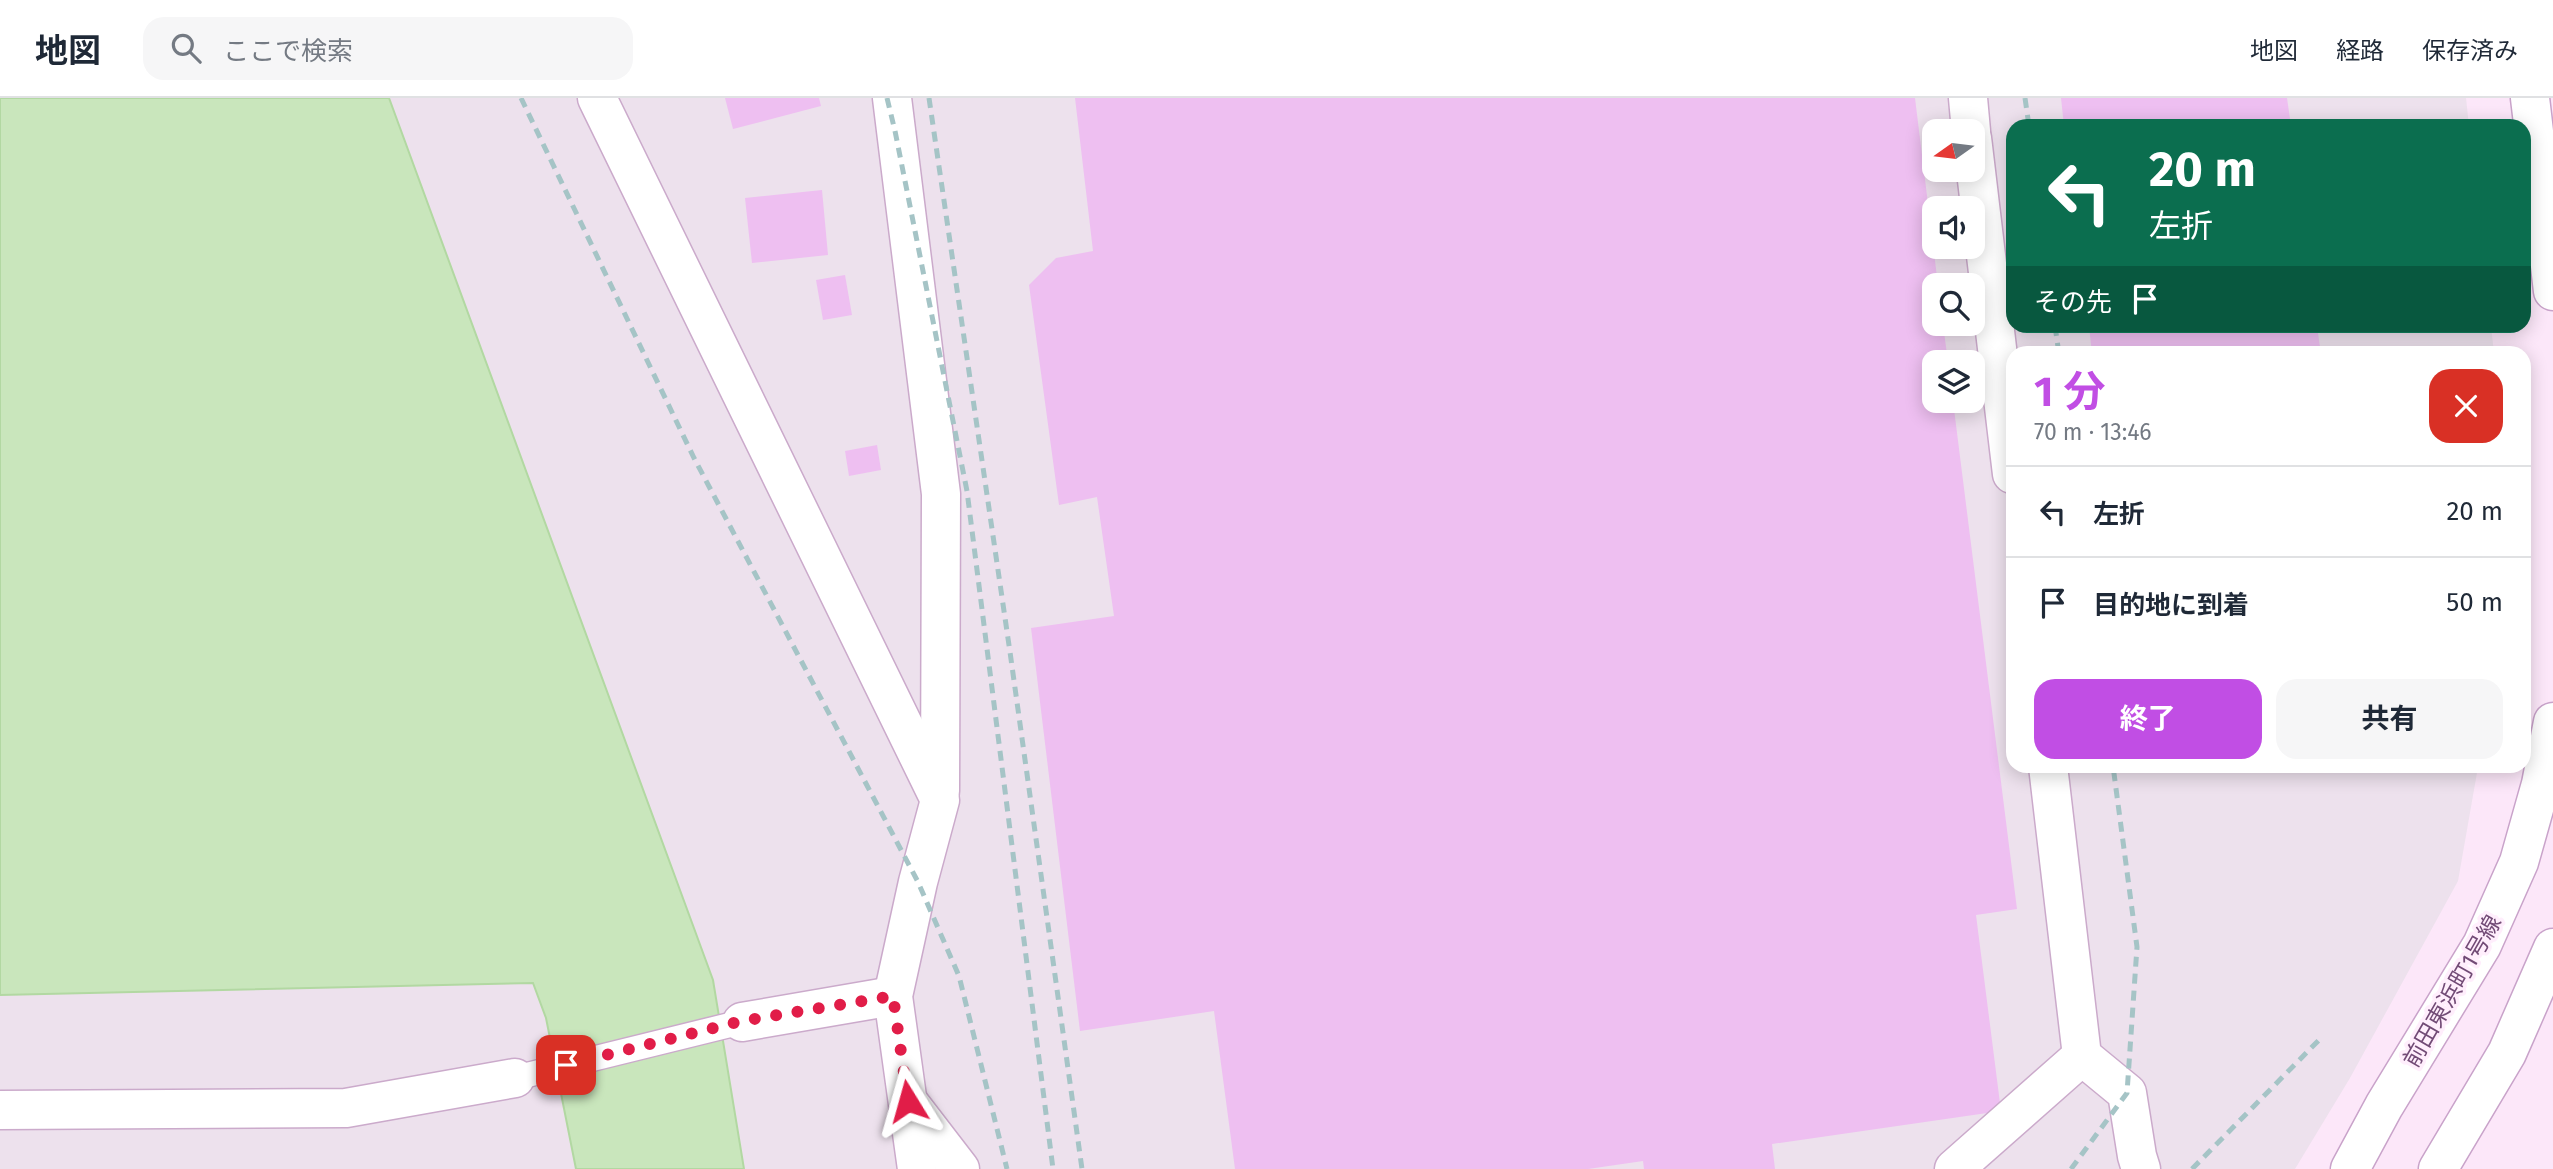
<!DOCTYPE html>
<html lang="ja">
<head>
<meta charset="utf-8">
<style>
	body { margin:0; font-family:"Fira Sans","Noto Sans JP",sans-serif; background:#f6f6f7; color:#1f2937; height:100vh; display:flex; flex-direction:column; font-size:26px; white-space:nowrap }
	* { box-sizing:border-box; margin:0 }
	p { font-size:23px; color:#747a83 }
	.icon { flex:none; width:38px; height:38px; fill:none; stroke:currentColor; stroke-width:2; stroke-linecap:round; stroke-linejoin:round }
	.map { position:relative; flex:1; overflow:hidden }
	.sheet { position:absolute; left:2006px; top:248px; width:525px; height:427px; display:flex; flex-direction:column; background:#fff; border-radius:21px; box-shadow:0 4px 18px #0003 }
	.sheet>* { flex:none }
	.guide { position:absolute; left:2006px; top:21px; width:525px; height:214px; border-radius:21px; box-shadow:0 4px 18px #0003; background:#0b6e4f; color:#fff; overflow:hidden }
	.needle { width:46px; rotate:256deg }
	.fabs { position:absolute; left:1922px; top:21px; display:grid; gap:14px }
	.fabs a { display:grid; place-items:center; width:63px; height:63px; border-radius:14px; background:#fff; box-shadow:0 4px 18px #0003; font-size:35px }
	.pin { position:absolute; display:grid; place-items:center; width:60px; height:60px; color:#fff; margin:-30px; border-radius:14px; box-shadow:0 4px 10px #0006 }
	.me { position:absolute; width:77px; margin:-38px; rotate:352deg; stroke-linejoin:round; filter:drop-shadow(0 0 5px #0008) }
	.turn { display:flex; align-items:center; gap:24px; height:147px; padding:0 28px; font-size:32px }
	.turn .icon { width:91px; height:91px; stroke-width:2.5 }
	.turn b { display:block; font-size:49px; line-height:60px }
	.then { display:flex; align-items:center; height:66px; padding:0 28px; background:#0003; gap:14px; font-size:26px }
	.round { display:grid; place-items:center; flex:none; width:74px; height:74px; border-radius:21px; background:#f6f6f7 }
	.head { display:flex; align-items:center; justify-content:space-between; height:119px; padding:0 28px }
	h1 { font-size:42px; font-weight:700; line-height:52px; color:#c14ee4 }
	.button { display:flex; gap:14px; margin-top:auto; padding:14px 28px }
	.button a { flex:1; height:80px; border-radius:21px; background:#c14ee4; color:#fff; font-size:28px; font-weight:700; line-height:80px; text-align:center }
	.button a+a { background:#f6f6f7; color:#1f2937 }
	ul { padding:0; list-style:none }
	li { display:flex; align-items:center; gap:21px; height:91px; padding:0 28px; border-top:2px solid #e0e1e3 }
	li div { flex:1 }
	li b { display:block; font-size:26px }
	li em { font-style:normal }
	header { display:flex; align-items:center; gap:42px; box-sizing:border-box; height:98px; padding:0 35px; background:#fff; border-bottom:2px solid #e0e1e3 }
	header strong { font-size:33px }
	nav { display:flex; gap:38px; margin-inline-start:auto; font-size:24px }
	.search { width:490px; height:63px; background:#f6f6f7; display:flex; align-items:center; gap:18px; box-sizing:border-box; padding:0 24px; border-radius:21px; color:#747a83; font-size:26px }
	.map>svg:first-child { display:block }
</style>
</head>
<body>
<header>
<strong>地図</strong>
<div class="search"><svg class="icon" aria-label="search" viewBox="0 0 24 24"><circle cx="10" cy="10" r="6"/><path d="M15 15l6 6"/></svg>ここで検索</div>
<nav><a>地図</a><a>経路</a><a>保存済み</a></nav>
</header>
<div class="map">
<svg width="2553" height="1071" viewBox="0 0 2553 1071">
	<rect width="100%" height="100%" fill="#fce7f9"/>
	<!-- industrial -->
	<path fill="#ede1ed" fill-rule="evenodd" d="M389,0h2077l3,28h-457v200h479l3,27 -482,1v412l466,1 -20,114 -108,197 -55,91h-2295v-174l533,-12 13,35 166,-38zM1934,33h38v39h-38zM1934,110h38v39h-38zM1934,187h38v39h-38zM1934,264h38v39h-38z"/>
	<!-- water -->
	<polygon fill="#c9e6bc" stroke="#b2d8a2" stroke-width="2" points="0,0 389,0 713,882 744,1071 576,1071 546,920 533,885 0,897"/>
	<!-- building -->
	<g fill="#eebff1">
		<polygon points="725,0 819,0 821,8 733,31"/>
		<polygon points="1075,0 1915,0 1938,187 1934,187 1934,226 1943,226 1948,264 1934,264 1934,303 1953,303 2017,811 1976,817 2001,1013 1772,1046 1775,1071 1644,1071 1643,1063 1588,1071 1235,1071 1214,913 1080,933 1031,530 1114,518 1097,399 1059,407 1029,187 1056,160 1093,153"/>
		<polygon points="2061,0 2287,0 2291,28 2064,28"/>
		<polygon points="822,92 828,157 752,165 745,100"/>
		<polygon points="845,177 852,217 823,222 816,182"/>
		<polygon points="2089,228 2317,228 2321,256 2092,256"/>
		<polygon points="877,347 881,372 849,378 845,353"/>
	</g>
	<g fill="none" stroke-linecap="round" stroke-linejoin="round">
		<defs>
			<polyline id="lane" points="515,980 742,924"/>
			<g id="street">
				<polyline points="597,0 940,702 918,784 893,898 917,1071"/>
				<polyline points="892,0 941,396 940,693"/>
				<polyline points="1968,0 1971,33"/>
				<polyline points="1972,40 2012,376"/>
				<polyline points="2048,668 2082,958 2127,995 2137,1058 2141,1071"/>
				<polyline points="742,924 893,898"/>
				<polyline points="910,1006 960,1071"/>
				<polyline points="0,1012 346,1010 515,980"/>
				<polyline points="1954,1071 2082,958"/>
			</g>
			<g id="secondary">
				<polyline points="2530,0 2553,193"/>
				<polyline points="2350,1071 2384,1008 2482,847 2519,764 2541,686 2553,624"/>
				<polyline points="2438,1071 2507,955 2553,850"/>
			</g>
		</defs>
		<!-- lane casing -->
		<use href="#lane" stroke="#cbaacb" stroke-width="27"/>
		<!-- street casing -->
		<use href="#street" stroke="#cbaacb" stroke-width="41"/>
		<!-- secondary casing -->
		<use href="#secondary" stroke="#c9a3ca" stroke-width="41"/>
		<!-- lane -->
		<use href="#lane" stroke="#fff" stroke-width="24"/>
		<!-- street -->
		<use href="#street" stroke="#fff" stroke-width="38"/>
		<!-- secondary -->
		<use href="#secondary" stroke="#fff" stroke-width="38"/>
		<!-- rail -->
		<g stroke="#a5c4c6" stroke-width="5" stroke-dasharray="10 7" stroke-linecap="butt">
			<polyline points="521,0 694,360 918,784 959,878 1007,1071"/>
			<polyline points="887,0 895,33 967,393 1053,1071"/>
			<polyline points="929,0 1010,554 1082,1071"/>
			<polyline points="2025,0 2029,28"/>
			<polyline points="2055,228 2059,256"/>
			<polyline points="2071,1071 2127,995 2137,849 2113,668"/>
			<polyline points="2192,1071 2320,941"/>
		</g>
	</g>
	<g fill="none" stroke-linecap="round" stroke-linejoin="round">
		<!-- route -->
		<polyline stroke="#e11d48" stroke-width="12" stroke-dasharray="0 21.6" points="566,967 742,923 893,898 908,1003"/>
	</g>
	<g text-anchor="middle" dominant-baseline="central" stroke-width="7" stroke-linejoin="round" paint-order="stroke">
		<!-- street labels -->
		<g font-size="23" fill="#724b76" stroke="#ffeefc">
			<text transform="translate(2452 893) rotate(-60)">前田東浜町1号線</text>
		</g>
	</g>
</svg>
<div class="fabs">
<a><svg class="needle" viewBox="-14 -14 28 28"><path d="M0-13l5 13h-10z" fill="#e53935"/><path d="M0 13l5-13h-10z" fill="#747a83"/></svg></a>
<a><svg class="icon" aria-label="sound" viewBox="0 0 24 24"><path d="M4 9h4l5-4v14l-5-4H4zM17 9q2 3 0 6"/></svg></a>
<a><svg class="icon" aria-label="search" viewBox="0 0 24 24"><circle cx="10" cy="10" r="6"/><path d="M15 15l6 6"/></svg></a>
<a><svg class="icon" aria-label="layers" viewBox="0 0 24 24"><path d="M12 4l9 5-9 5-9-5zM3 14l9 5 9-5"/></svg></a>
</div>
<div class="pin" style="left:566px;top:967px;background:#d93025"><svg class="icon" aria-label="arrive" viewBox="0 0 24 24"><path d="M6 21V4h12l-3 4 3 4H6"/></svg></div>
<svg class="me" style="left:908px;top:1003px" viewBox="-20 -20 40 40"><path d="M0-17L14 15 0 8-14 15z" fill="#e11d48" stroke="#fff" stroke-width="4"/></svg>
<div class="guide">
<div class="turn"><svg class="icon" aria-label="left" viewBox="0 0 24 24"><path d="M17 20v-9H6M10 6l-5 5 5 5"/></svg><div><b>20 m</b>左折</div></div>
<div class="then">その先<svg class="icon" aria-label="arrive" viewBox="0 0 24 24"><path d="M6 21V4h12l-3 4 3 4H6"/></svg></div>
</div>
<section class="sheet">
<div class="head"><div><h1>1 分</h1><p>70 m · 13:46</p></div><a class="round" style="background:#d93025;color:#fff"><svg class="icon" aria-label="close" viewBox="0 0 24 24"><path d="M6 6l12 12M18 6L6 18"/></svg></a></div>
<ul>
<li><svg class="icon" aria-label="left" viewBox="0 0 24 24"><path d="M17 20v-9H6M10 6l-5 5 5 5"/></svg><div><b>左折</b></div><em>20 m</em></li>
<li><svg class="icon" aria-label="arrive" viewBox="0 0 24 24"><path d="M6 21V4h12l-3 4 3 4H6"/></svg><div><b>目的地に到着</b></div><em>50 m</em></li>
</ul>
<div class="button"><a>終了</a><a>共有</a></div>
</section>
</div>
</body>
</html>
